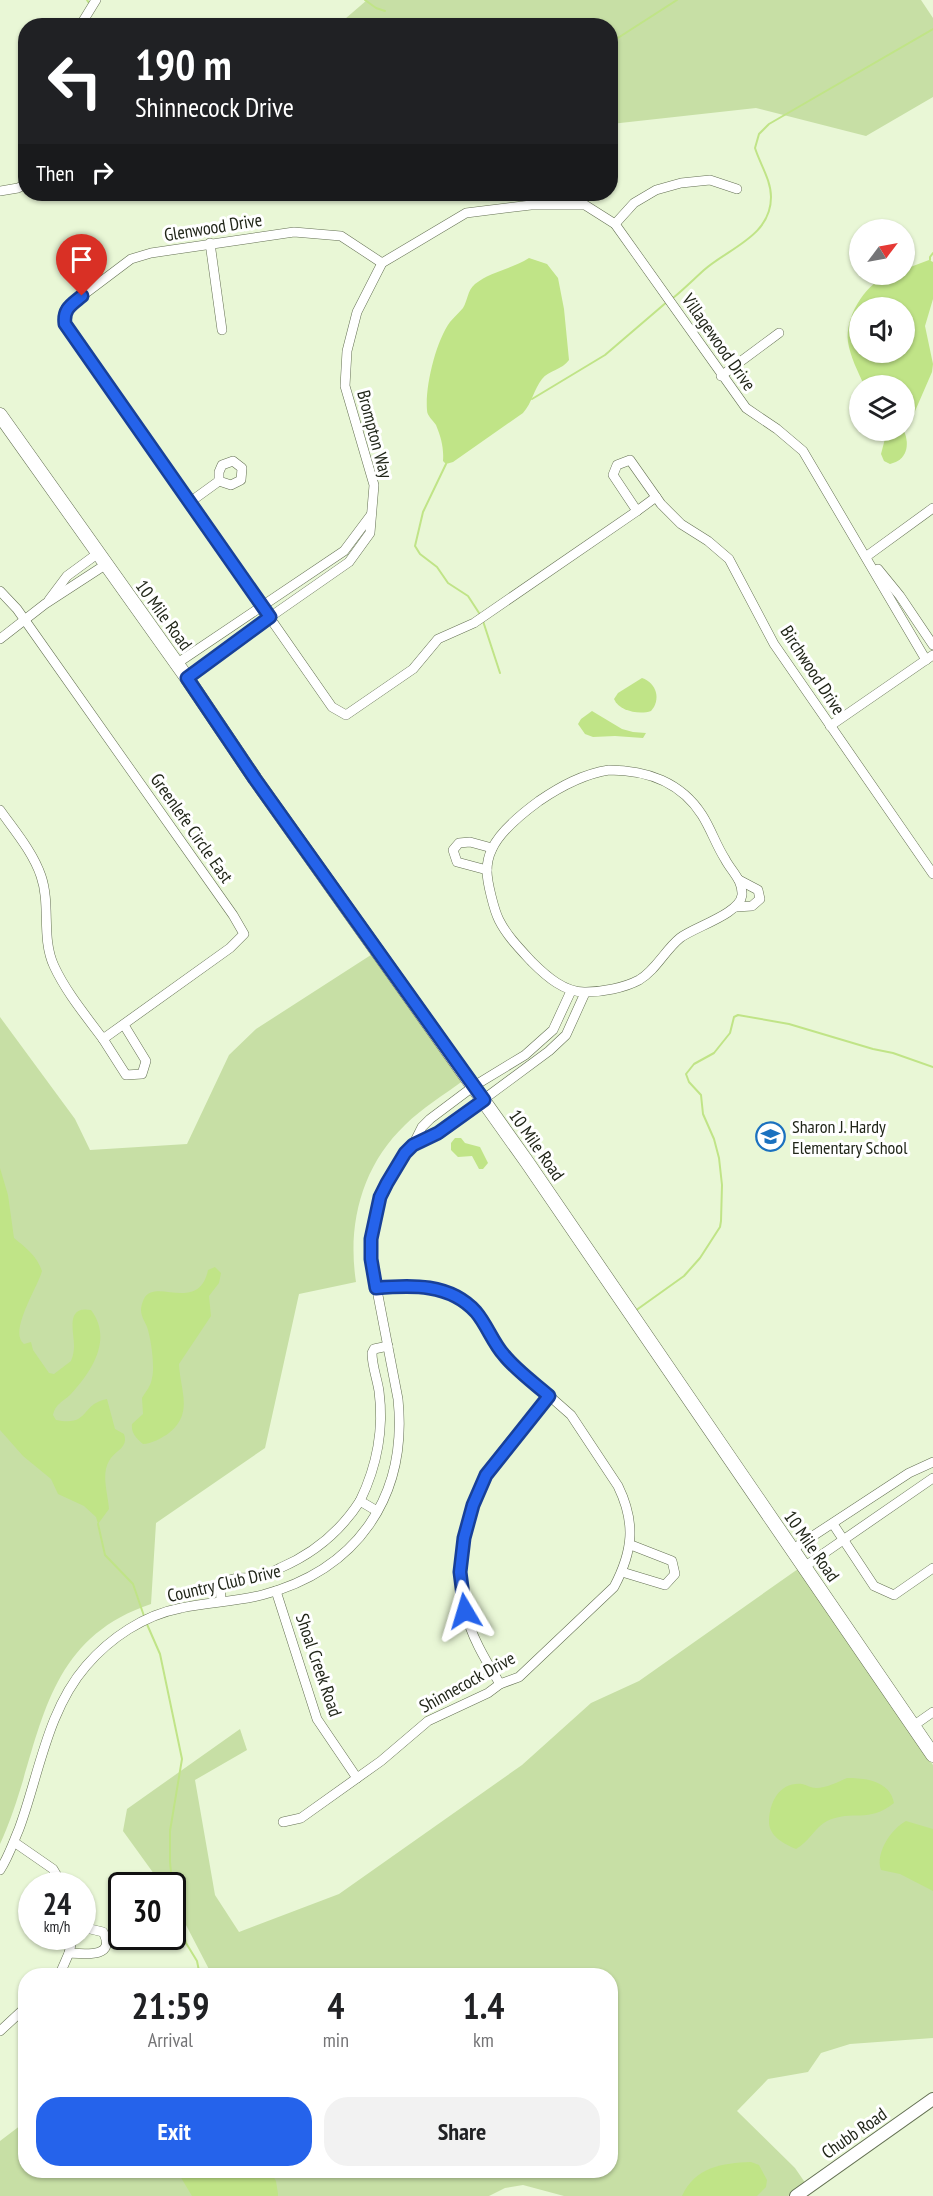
<!DOCTYPE html>
<html lang="en">
<head>
<meta charset="utf-8">
<style>
	body { margin:0; font-family:"PT Sans Narrow",sans-serif; background:#f2f2f2; color:#202124; height:100vh; display:flex; flex-direction:column; font-size:22px; white-space:nowrap }
	* { box-sizing:border-box; margin:0 }
	p { font-size:20px; color:#757577 }
	.icon { flex:none; width:33px; height:33px; fill:none; stroke:currentColor; stroke-width:2; stroke-linecap:round; stroke-linejoin:round }
	.map { position:relative; flex:1; overflow:hidden }
	.panel { position:absolute; left:18px; top:1968px; width:600px; height:210px; display:flex; flex-direction:column; background:#fff; border-radius:24px; box-shadow:0 2px 4px #0004 }
	.panel>* { flex:none }
	.top-card { position:absolute; left:18px; top:18px; width:600px; height:183px; border-radius:24px; box-shadow:0 2px 4px #0004; background:#202124; color:#fff; overflow:hidden }
	.needle { width:39px; rotate:58deg }
	.tools { position:absolute; left:849px; top:219px; display:grid; gap:12px }
	.tools a { display:grid; place-items:center; width:66px; height:66px; border-radius:50%; background:#fff; box-shadow:0 2px 4px #0004; font-size:30px }
	.speed { position:absolute; left:18px; top:1872px; display:flex; gap:12px; font-size:30px; font-weight:700; text-align:center }
	.speed>* { display:grid; place-content:center; width:78px; height:78px; border-radius:50%; background:#fff; box-shadow:0 2px 4px #0004; line-height:1 }
	.speed small { font-size:15px; font-weight:400 }
	.speed .limit { border:3px solid #111; border-radius:9px; background:#fff; color:#111 }
	.pin { position:absolute; display:grid; place-items:center; width:51px; height:51px; color:#fff; margin:-62px -26px; border-radius:50% 50% 50% 0; rotate:-45deg; box-shadow:0 0 6px #0007 }
	.pin .icon { rotate:45deg }
	.me { position:absolute; width:66px; margin:-33px; rotate:353deg; stroke-linejoin:round; filter:drop-shadow(0 0 4px #0008) }
	.turn { display:flex; align-items:center; gap:21px; height:126px; padding:0 18px; font-size:27px }
	.turn .icon { width:78px; height:78px; stroke-width:2.5 }
	.turn b { display:block; font-size:42px; line-height:51px }
	.then { display:flex; align-items:center; height:57px; padding:0 18px; background:#0003; gap:12px; font-size:22px }
	.eta { display:flex; justify-content:space-evenly; align-items:center; height:102px; text-align:center }
	.eta b { font-size:36px; font-weight:700; line-height:42px }
	.action { display:flex; gap:12px; margin-top:auto; padding:12px 18px }
	.action a { flex:1; height:69px; border-radius:24px; background:#2563eb; color:#fff; font-size:24px; font-weight:700; line-height:69px; text-align:center }
	.action a+a { background:#f2f2f2; color:#202124 }
	.map>svg:first-child { display:block }
</style>
</head>
<body>
<div class="map">
<svg width="933" height="2196" viewBox="0 0 933 2196">
	<rect width="100%" height="100%" fill="#e9f7d6"/>
	<!-- green -->
	<g fill="#c7dfa5">
		<polygon points="367,0 921,0 933,18 933,97 866,136 756,108 611,124 610,26 338,25"/>
		<path d="M374,953l90,127c-20,15 -42,28 -59,45 -43,41 -58,99 -49,157l-57,12 -34,154 -109,75 -5,81c-117,39 -108,147 -151,240v-827l75,102 15,31 97,-6 42,-89 27,-26z"/>
		<polygon points="798,1569 933,1765 933,2038 850,2044 821,2053 808,2072 768,2079 737,2111 795,2168 806,2184 788,2196 564,2196 523,2185 505,2188 489,2196 0,2196 0,2141 25,2122 26,2170 610,2170 610,1976 212,1975 173,1900 172,1886 162,1885 123,1831 127,1809 240,1729 247,1750 195,1780 215,1895 239,1932 339,1894 522,1765 591,1703 639,1681"/>
	</g>
	<!-- water -->
	<g fill="#c0e487" fill-rule="evenodd">
		<path d="M529,258l18,6 11,14 6,31 5,51c-7,10 -20,10 -27,19 -8,10 -10,24 -19,34l-70,49 -7,2 -3,-3c1,-13 -2,-24 -7,-36 -3,-5 -9,-9 -9,-15 -2,-24 9,-69 23,-88 4,-5 9,-9 13,-14 5,-8 4,-17 12,-24 16,-13 37,-15 54,-26z"/>
		<path d="M929,260l4,2v37l-8,27 8,38 -1,8 -23,53 -4,4 -1,-43 -40,-1c-6,-13 -14,-29 -16,-43 -3,-25 16,-56 38,-66 5,-3 13,-2 18,-2l1,-5zM860,308h44v44h-44z"/>
		<path d="M887,431h17c6,14 3,29 -14,33l-6,-3 -3,-7z"/>
		<path d="M642,678c15,5 19,22 9,33 -12,4 -32,0 -37,-12l4,-6z"/>
		<polygon points="592,711 622,729 633,732 646,733 643,738 615,736 593,737 585,734 578,724 581,719"/>
		<polygon points="455,1138 461,1138 465,1143 480,1147 488,1163 483,1169 479,1169 472,1156 458,1157 451,1150 451,1143"/>
		<path d="M0,1168l8,27 6,43c11,9 23,18 28,33 -4,16 -34,61 -18,73l7,-2 2,8 16,23 5,1 17,-13c2,-5 3,-10 3,-15 0,-14 -9,-41 17,-36 22,29 1,61 -20,84 -7,7 -16,10 -18,21l3,5c34,7 24,-16 51,-21l8,30 9,5c5,14 -9,16 -15,27 -8,14 -1,32 0,48l-11,15 -2,-7 -12,-11 -26,-12 -7,-15 -28,-23 -23,-26z"/>
		<path d="M215,1267l6,6 -2,10 -10,13 2,20 -32,48c1,26 15,49 -10,69 -7,5 -18,11 -26,11 -7,-6 -12,-11 -11,-20l11,-10 -1,-16c4,-7 9,-12 10,-20 3,-11 -1,-40 -5,-51 -2,-5 -6,-11 -6,-17 0,-4 2,-10 4,-13 12,-18 54,16 63,-27z"/>
		<path d="M847,1778c19,0 43,3 47,25 -26,21 -41,6 -67,18 -12,6 -18,21 -31,28 -12,-5 -28,-13 -27,-29 1,-19 11,-38 33,-36 5,1 9,4 14,4 10,0 22,-6 31,-10z"/>
		<path d="M906,1821l27,8v62l-33,-17 -19,-4c-6,-17 10,-41 25,-49z"/>
		<path d="M751,2162l8,3 8,15 -1,7 -9,9h-75c13,-29 40,-33 69,-34z"/>
		<polygon points="177,2171 270,2171 276,2181 278,2194 278,2196 192,2196"/>
	</g>
	<g fill="none" stroke-linecap="round" stroke-linejoin="round">
		<!-- stream -->
		<g stroke="#c0e487" stroke-width="2">
			<polyline points="87,0 89,3"/>
			<polyline points="365,0 376,8 385,11"/>
			<polyline points="610,43 677,0"/>
			<polyline points="930,260 930,257 933,253"/>
			<path d="M673,298c11,-9 21,-19 31,-28 25,-22 67,-34 67,-73 0,-17 -11,-33 -16,-49l4,-14 10,-10 164,-95"/>
			<polyline points="532,399 605,355 668,301"/>
			<polyline points="446,464 423,512 415,546 420,554 437,567 448,583 468,596 481,616"/>
			<polyline points="483,621 500,673"/>
			<polyline points="635,1311 684,1276 700,1258 720,1227 721,1221 722,1185 719,1158 714,1139 703,1114 701,1095 689,1082 686,1074 694,1064 714,1053 730,1033 734,1017 738,1015 789,1024 873,1049 893,1053 933,1067"/>
			<polyline points="98,1524 105,1555 133,1584 144,1616"/>
			<polyline points="146,1622 160,1654 182,1759 170,1831 170,1862 174,1902 179,1914 186,1943 197,1961 200,1976"/>
		</g>
		<defs>
			<g id="minor">
				<polyline points="80,26 96,0"/>
				<polyline points="0,191 18,188 26,184"/>
				<polyline points="615,224 634,203 656,190 681,183 710,180 737,189"/>
				<polyline points="210,243 222,330"/>
				<polyline points="382,263 341,236 294,232 151,253 131,259 66,308 64,316 65,324 332,707 346,715 413,669 438,639 474,623 637,511 613,475 617,465 630,460 661,504 681,524 708,541 729,559 774,644 933,874"/>
				<polyline points="721,376 779,333"/>
				<polygon points="233,461 242,468 241,480 231,485 219,481 219,472 222,465"/>
				<polyline points="190,502 219,481"/>
				<polyline points="637,511 656,497"/>
				<polyline points="867,556 933,508"/>
				<polyline points="878,569 900,596 933,645"/>
				<path d="M0,591l17,18 216,306 11,19 -14,14 -127,91c-17,-23 -37,-47 -49,-73 -13,-28 -3,-61 -13,-90 -8,-24 -27,-46 -41,-66"/>
				<polyline points="49,600 67,576 97,554"/>
				<polyline points="0,639 45,604 105,565"/>
				<polyline points="176,664 344,551 371,515"/>
				<polyline points="187,678 270,617 349,562 370,533 374,485 345,386 347,351 357,312 382,263 466,213 531,205 585,205 615,224 746,408 777,429 803,451 926,660"/>
				<polyline points="830,726 933,655"/>
				<path d="M609,770c37,0 72,12 93,45 9,14 14,30 23,44 6,12 18,21 17,36 -2,19 -48,32 -62,43 -15,12 -24,32 -41,42 -15,8 -37,12 -53,12 -21,1 -40,-16 -54,-30 -12,-13 -25,-26 -33,-42 -5,-10 -12,-38 -12,-49 0,-6 2,-16 5,-22 8,-18 32,-37 47,-48 22,-15 44,-27 70,-31z"/>
				<polyline points="487,870 457,862 453,850 459,843 470,842 492,848"/>
				<polyline points="736,907 752,906 760,899 758,890 739,880"/>
				<polyline points="103,1039 126,1075 142,1074 146,1061 124,1025"/>
				<polyline points="413,1145 438,1133 549,1051 566,1035 585,993"/>
				<path d="M377,1511l-17,-10c17,-35 24,-72 19,-110 -2,-13 -7,-25 -7,-38l2,-4 14,-3"/>
				<polyline points="833,1524 874,1586 894,1595 933,1568"/>
				<polyline points="793,1549 909,1473 933,1462"/>
				<polyline points="804,1567 933,1478"/>
				<polyline points="622,1572 665,1585 675,1574 672,1561 631,1545"/>
				<polyline points="276,1591 317,1719 357,1778"/>
				<path d="M221,1601c0,-6 -2,-13 2,-17 10,-9 25,-5 36,-7 7,-1 15,-6 21,-9 35,-15 60,-36 80,-67"/>
				<path d="M500,1684c-14,-23 -30,-49 -35,-75 -10,-43 -1,-95 21,-134 17,-28 42,-54 63,-79"/>
				<polyline points="913,1726 933,1712"/>
				<path d="M283,1822l18,-4 80,-57 47,-40 60,-28 12,-9 19,-7 95,-90c19,-36 22,-64 4,-101l-47,-71 -68,-60 -27,-42 -11,-11 -10,-7 -25,-8 -21,-2 -33,3"/>
				<polyline points="14,1842 53,1869 63,1886"/>
				<path d="M0,1870c8,-12 13,-27 19,-41 20,-54 28,-118 67,-163 24,-28 58,-51 95,-58 26,-6 55,-6 81,-13 95,-25 146,-98 136,-196l-27,-140v-20l9,-42 17,-32 16,-20 9,-18 8,-8 44,-33 51,-31 28,-25 18,-39"/>
				<path d="M69,1953c16,1 48,5 34,-21l-21,-5"/>
				<polyline points="59,1976 69,1953 73,1936"/>
				<polyline points="0,2031 26,2007"/>
			</g>
			<polyline id="tertiary" points="796,2196 933,2099"/>
			<polyline id="secondary" points="0,415 187,678 255,779 527,1162 933,1755"/>
		</defs>
		<!-- minor casing -->
		<use href="#minor" stroke="#647053" stroke-width="10"/>
		<!-- tertiary casing -->
		<use href="#tertiary" stroke="#647053" stroke-width="14"/>
		<!-- secondary casing -->
		<use href="#secondary" stroke="#647053" stroke-width="15"/>
		<!-- minor -->
		<use href="#minor" stroke="#fff" stroke-width="9"/>
		<!-- tertiary -->
		<use href="#tertiary" stroke="#fff" stroke-width="12"/>
		<!-- secondary -->
		<use href="#secondary" stroke="#fff" stroke-width="14"/>
	</g>
	<g fill="none" stroke-linecap="round" stroke-linejoin="round">
		<defs>
			<path id="route" d="M82,296c-11,9 -19,13 -17,28l205,293 -83,61 68,101 229,321 -46,33 -25,12 -8,8 -18,30 -7,14 -9,42v20l5,29c35,-3 74,-5 100,24 11,13 17,31 28,43 12,15 30,28 45,41l-63,79 -13,30 -9,33 -4,34 5,39"/>
		</defs>
		<!-- route casing -->
		<use href="#route" stroke="#184099" stroke-width="15"/>
		<!-- route -->
		<use href="#route" stroke="#2563eb" stroke-width="10"/>
	</g>
	<!-- icons -->
	<defs>
		<symbol id="school-ring" viewBox="-11 -11 22 22"><circle r="9.5" fill="#fff" stroke="#1b71bf" stroke-width="1.5"/><path d="M0-5L7-2L0 1L-7-2ZM-4 1L0 2.5L4 1V4Q0 6-4 4Z" fill="#1b71bf"/></symbol>
	</defs>
	<g fill-rule="evenodd">
		<use href="#school-ring" x="754" y="1120" width="33" height="33"/>
	</g>
	<g text-anchor="middle" dominant-baseline="central" stroke-width="6" stroke-linejoin="round" paint-order="stroke">
		<!-- street labels -->
		<g font-size="18" fill="#212619" stroke="#fff">
			<text transform="translate(213 227) rotate(-9)">Glenwood Drive</text>
			<text transform="translate(719 342) rotate(55)">Villagewood Drive</text>
			<text transform="translate(375 434) rotate(75)">Brompton Way</text>
			<text transform="translate(164 615) rotate(54)">10 Mile Road</text>
			<text transform="translate(813 670) rotate(57)">Birchwood Drive</text>
			<text transform="translate(192 828) rotate(55)">Greenlefe Circle East</text>
			<text transform="translate(537 1145) rotate(55)">10 Mile Road</text>
			<text transform="translate(812 1546) rotate(55)">10 Mile Road</text>
			<text transform="translate(224 1583) rotate(-13)">Country Club Drive</text>
			<text transform="translate(319 1665) rotate(71)">Shoal Creek Road</text>
			<text transform="translate(467 1682) rotate(-29)">Shinnecock Drive</text>
			<text transform="translate(854 2133) rotate(-35)">Chubb Road</text>
		</g>
		<!-- poi labels -->
		<g font-size="18" fill="#212619" stroke="#fff" text-anchor="start">
			<text x="792" y="1126">Sharon J. Hardy<tspan x="792" dy="21">Elementary School</tspan></text>
		</g>
	</g>
</svg>
<div class="tools">
<a><svg class="needle" viewBox="-14 -14 28 28"><path d="M0-13l5 13h-10z" fill="#e53935"/><path d="M0 13l5-13h-10z" fill="#757577"/></svg></a>
<a><svg class="icon" aria-label="sound" viewBox="0 0 24 24"><path d="M4 9h4l5-4v14l-5-4H4zM17 9q2 3 0 6"/></svg></a>
<a><svg class="icon" aria-label="layers" viewBox="0 0 24 24"><path d="M12 4l9 5-9 5-9-5zM3 14l9 5 9-5"/></svg></a>
</div>
<div class="speed"><div>24<small>km/h</small></div><div class="limit">30</div></div>
<div class="pin" style="left:82px;top:296px;background:#d93025"><svg class="icon" aria-label="arrive" viewBox="0 0 24 24"><path d="M6 21V4h12l-3 4 3 4H6"/></svg></div>
<svg class="me" style="left:465px;top:1611px" viewBox="-20 -20 40 40"><path d="M0-17L14 15 0 8-14 15z" fill="#2563eb" stroke="#fff" stroke-width="4"/></svg>
<div class="top-card">
<div class="turn"><svg class="icon" aria-label="left" viewBox="0 0 24 24"><path d="M17 20v-9H6M10 6l-5 5 5 5"/></svg><div><b>190 m</b>Shinnecock Drive</div></div>
<div class="then">Then<svg class="icon" aria-label="right" viewBox="0 0 24 24"><path d="M7 20v-9h11M14 6l5 5-5 5"/></svg></div>
</div>
<section class="panel">
<div class="eta">
<div><b>21:59</b><p>Arrival</p></div>
<div><b>4</b><p>min</p></div>
<div><b>1.4</b><p>km</p></div>
</div>
<div class="action"><a>Exit</a><a>Share</a></div>
</section>
</div>
</body>
</html>
